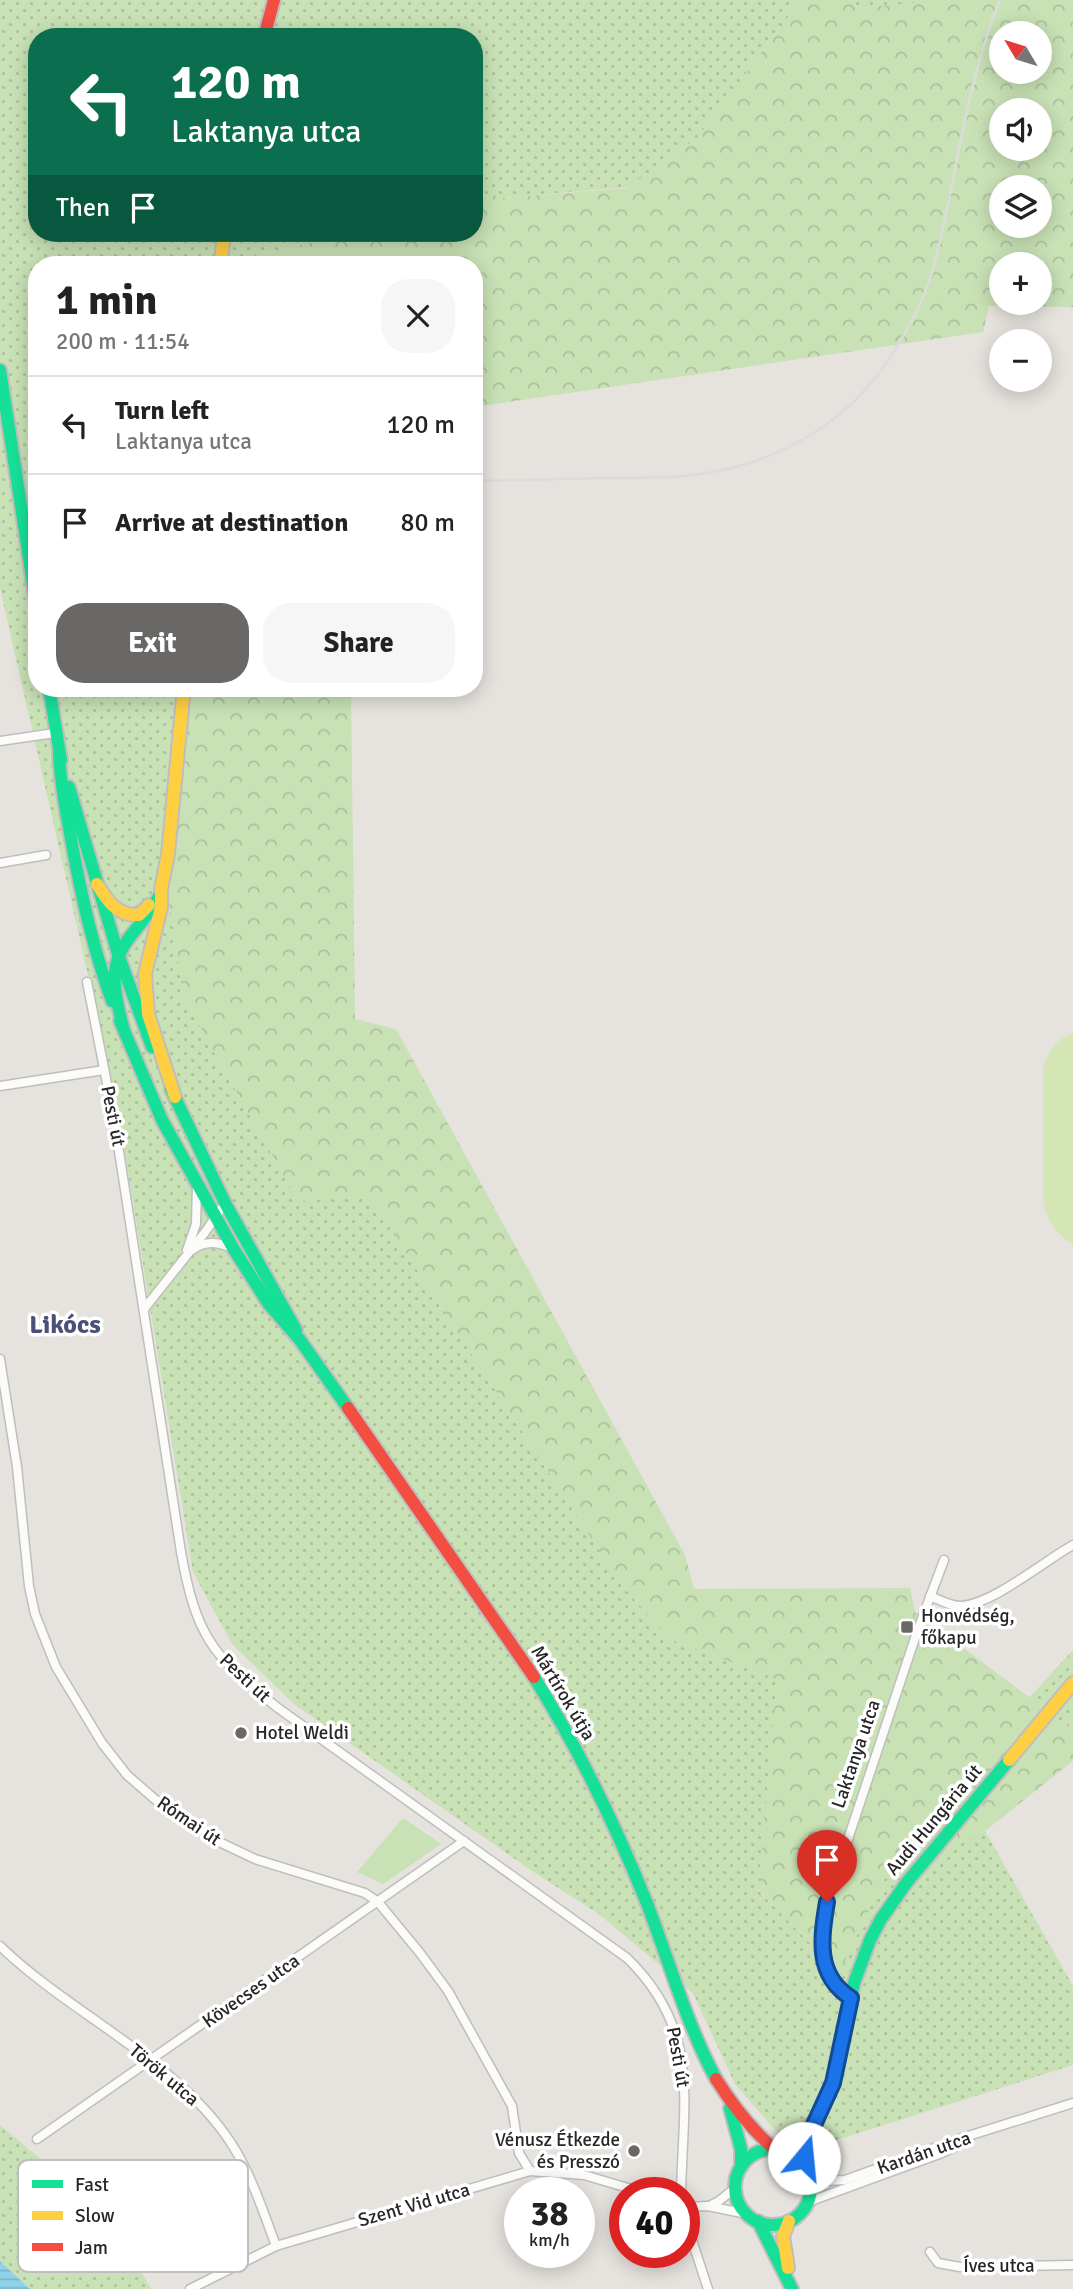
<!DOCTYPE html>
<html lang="en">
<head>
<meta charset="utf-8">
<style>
	body { margin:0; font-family:Signika,sans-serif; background:#f6f6f6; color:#222; height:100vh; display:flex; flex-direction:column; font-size:26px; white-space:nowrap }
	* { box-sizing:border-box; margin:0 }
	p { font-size:23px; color:#767676 }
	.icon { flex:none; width:38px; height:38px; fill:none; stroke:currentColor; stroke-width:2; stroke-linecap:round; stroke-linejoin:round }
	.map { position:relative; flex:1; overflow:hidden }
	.side { position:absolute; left:28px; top:256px; width:455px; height:441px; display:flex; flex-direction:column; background:#fff; border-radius:28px; box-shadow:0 4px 18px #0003 }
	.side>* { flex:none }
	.banner { position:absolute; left:28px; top:28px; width:455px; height:214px; border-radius:28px; box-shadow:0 4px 18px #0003; background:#0b6e4f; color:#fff; overflow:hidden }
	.needle { width:46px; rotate:308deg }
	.fabs { position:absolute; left:989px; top:21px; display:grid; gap:14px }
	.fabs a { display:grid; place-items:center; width:63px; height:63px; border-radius:50%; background:#fff; box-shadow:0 4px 18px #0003; font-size:35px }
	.speed { position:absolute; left:504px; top:2177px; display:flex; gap:14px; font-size:35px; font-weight:700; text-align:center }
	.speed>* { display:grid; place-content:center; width:91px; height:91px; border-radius:50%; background:#fff; box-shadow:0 4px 18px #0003; line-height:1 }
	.speed small { font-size:18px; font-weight:400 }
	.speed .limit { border:10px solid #d22; background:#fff; color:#111 }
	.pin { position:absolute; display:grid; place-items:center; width:60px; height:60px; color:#fff; margin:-72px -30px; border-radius:50% 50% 50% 0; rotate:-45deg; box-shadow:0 0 7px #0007 }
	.pin .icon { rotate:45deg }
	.me { position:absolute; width:77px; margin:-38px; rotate:17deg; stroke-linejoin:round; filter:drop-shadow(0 0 5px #0008) }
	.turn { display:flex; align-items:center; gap:24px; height:147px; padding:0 28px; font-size:32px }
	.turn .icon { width:91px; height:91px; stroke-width:2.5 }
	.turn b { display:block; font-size:49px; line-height:60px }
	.then { display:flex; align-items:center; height:66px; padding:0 28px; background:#0003; gap:14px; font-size:26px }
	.round { display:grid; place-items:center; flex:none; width:74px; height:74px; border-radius:28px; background:#f6f6f6 }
	.head { display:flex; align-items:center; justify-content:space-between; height:119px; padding:0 28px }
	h1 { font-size:42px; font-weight:800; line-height:52px }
	.button { display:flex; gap:14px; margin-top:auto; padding:14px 28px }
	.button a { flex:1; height:80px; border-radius:28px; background:#6a6867; color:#fff; font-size:28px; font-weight:800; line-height:80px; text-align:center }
	.button a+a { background:#f6f6f6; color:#222 }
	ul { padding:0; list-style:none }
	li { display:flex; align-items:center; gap:21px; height:98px; padding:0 28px; border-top:2px solid #e0e0e0 }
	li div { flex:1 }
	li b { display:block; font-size:26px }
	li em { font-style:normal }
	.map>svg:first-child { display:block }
</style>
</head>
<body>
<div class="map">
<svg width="1073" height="2289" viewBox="0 0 1073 2289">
	<defs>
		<pattern id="grass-dots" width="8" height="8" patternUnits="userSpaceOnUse" patternTransform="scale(1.75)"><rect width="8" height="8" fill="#c8e1b5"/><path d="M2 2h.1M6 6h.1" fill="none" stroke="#acc19c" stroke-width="1.8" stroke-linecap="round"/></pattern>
		<pattern id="forest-crowns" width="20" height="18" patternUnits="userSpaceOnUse" patternTransform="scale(1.75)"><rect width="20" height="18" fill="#c8e1b5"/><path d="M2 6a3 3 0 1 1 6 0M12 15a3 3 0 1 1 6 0" fill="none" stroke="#acc19c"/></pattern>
		<pattern id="water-rules" width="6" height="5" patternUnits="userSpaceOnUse" patternTransform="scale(1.75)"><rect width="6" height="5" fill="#90d2e8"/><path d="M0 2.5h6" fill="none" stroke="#7cb4c7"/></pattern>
	</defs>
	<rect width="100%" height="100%" fill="#e6e2dd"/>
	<!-- grass -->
	<g fill="url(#grass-dots)">
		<polygon points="0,0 801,0 697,138 629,187 499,198 491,193 474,197 474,37 37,37 37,233 351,233 220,264 37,264 37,688 182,688 183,997 298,1201 370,1197 621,1584 669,1639 778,1679 758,1890 839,1973 883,1879 985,1831 1073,1986 1073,2065 805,2150 776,2131 735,2084 693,1993 599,1914 532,1871 294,1704 232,1644 193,1572 116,1098 0,588"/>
		<polygon points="848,0 917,0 914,3 862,8"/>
		<polygon points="1073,1650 1073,1730 1029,1698"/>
		<polygon points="0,2125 80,2192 124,2241 151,2289 30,2289 0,2261"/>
	</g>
	<!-- forest -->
	<g fill="url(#forest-crowns)" fill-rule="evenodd">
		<path d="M801,0h47l14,8 52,-5 3,-3h156v307l-84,-1 -6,26 -509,75v-143h-254l131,-31h123v-36l17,-4 9,5 128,-10 69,-50zM1001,33h39v39h-39zM1001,110h39v39h-39zM1001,187h39v39h-39zM1001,264h39v39h-39z"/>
		<polygon points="182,688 351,688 355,1019 396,1029 685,1555 694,1589 910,1588 915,1612 1073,1730 1073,1761 985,1831 883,1880 839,1974 758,1889 777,1679 669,1639 621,1584 370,1197 298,1201 183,997 165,873"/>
	</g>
	<!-- park -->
	<polygon fill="#c8e1b5" points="403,1818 441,1844 383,1884 357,1872"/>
	<!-- pitch -->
	<path fill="#d3e6b3" d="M1073,1033v211c-18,-11 -26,-23 -30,-43v-131c4,-18 12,-29 30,-37z"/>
	<!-- water -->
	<polygon fill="url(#water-rules)" points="0,2261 30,2289 0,2289"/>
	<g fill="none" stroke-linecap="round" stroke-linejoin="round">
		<defs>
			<g id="street">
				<polyline points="0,741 55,733"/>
				<polyline points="0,863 46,855"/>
				<path d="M87,982l27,137 67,433c15,84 31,104 97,156l349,250c74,72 56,142 54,235"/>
				<polyline points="0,1086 104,1070"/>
				<polyline points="187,1250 196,1224 197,1185"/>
				<path d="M192,1250c14,-10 25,-8 41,-2"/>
				<polyline points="144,1309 206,1231 225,1203"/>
				<polyline points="0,1359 17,1467 29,1586 35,1614 56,1667 102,1743 127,1775 157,1801 215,1840 255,1859 365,1893 378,1902 420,1953 448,1991 512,2106 519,2153 530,2171"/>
				<path d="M930,1596c10,4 22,11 32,10 32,-3 81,-44 111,-61"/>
				<path d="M0,1946c70,68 177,114 231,197 20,31 32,68 45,103"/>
				<path d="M851,1999c-36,-23 -30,-61 -24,-97l90,-270 27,-72"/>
				<polyline points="37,2139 464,1841"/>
				<polyline points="809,2175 826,2181 845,2180 965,2137 1073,2103"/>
				<polyline points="808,2202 942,2153 969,2140"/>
				<polyline points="709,2206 719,2201 735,2188"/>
				<polyline points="684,2207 708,2206 747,2214"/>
				<polyline points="684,2216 708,2289"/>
				<polyline points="930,2252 938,2263 960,2267 1073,2265"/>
				<polyline points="190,2289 276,2246 530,2171 584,2175 645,2193"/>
			</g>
			<g id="fast">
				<polyline points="0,370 37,610"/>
				<polyline points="49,688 61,760"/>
				<path d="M59,753c1,27 6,54 11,80 10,58 22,113 42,168"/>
				<polyline points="69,787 118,954 152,1047"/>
				<polyline points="120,1021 162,1120 233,1248 268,1303 300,1340 348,1408"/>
				<path d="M123,1027c-8,-32 -16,-61 6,-89 10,-13 21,-25 29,-40"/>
				<polyline points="171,1089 225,1203 296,1330"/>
				<path d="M534,1677c44,71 81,147 112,224 23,59 40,122 70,178"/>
				<polyline points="730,2108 741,2149 741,2167"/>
				<circle cx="773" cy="2187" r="38"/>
				<polyline points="805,2166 807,2140 833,2083 854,1983 870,1940 881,1919 907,1882 1009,1760"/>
				<polyline points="758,2221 792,2289"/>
			</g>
			<g id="slow">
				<polyline points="221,264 224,233"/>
				<path d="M97,884c10,17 20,32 42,31l10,-10"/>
				<polyline points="175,1097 148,1014 145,974 161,907 161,889 168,854 184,688"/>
				<polyline points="1009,1760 1073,1683"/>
				<polyline points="782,2150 813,2122"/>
				<polyline points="788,2268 783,2236 789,2221"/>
			</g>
			<g id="jam">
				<polyline points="264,37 274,0"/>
				<polyline points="348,1408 534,1677"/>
				<path d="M716,2079c17,27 34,49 58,70"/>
			</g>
		</defs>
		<!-- street casing -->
		<use href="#street" stroke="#bfbebf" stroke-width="11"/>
		<!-- fast casing -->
		<use href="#fast" stroke="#bfbebf" stroke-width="16"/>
		<!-- slow casing -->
		<use href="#slow" stroke="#bfbebf" stroke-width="16"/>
		<!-- jam casing -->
		<use href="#jam" stroke="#bfbebf" stroke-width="16"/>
		<!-- street -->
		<use href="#street" stroke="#fbfbfa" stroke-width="8"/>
		<!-- fast -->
		<use href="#fast" stroke="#16e098" stroke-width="12"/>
		<!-- slow -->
		<use href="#slow" stroke="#ffcf43" stroke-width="12"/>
		<!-- jam -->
		<use href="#jam" stroke="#f24e42" stroke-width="12"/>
		<!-- rail -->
		<path stroke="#dcdcdd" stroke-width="2.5" d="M474,481c44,-1 89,-2 133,-3 28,-1 57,1 85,-3 82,-9 157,-51 201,-122 18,-29 33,-57 42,-91 22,-87 31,-179 65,-262"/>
	</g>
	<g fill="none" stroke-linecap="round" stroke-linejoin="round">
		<defs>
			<path id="route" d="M804,2158l3,-18 26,-57 18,-85c-36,-23 -30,-60 -24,-96"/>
		</defs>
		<!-- route casing -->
		<use href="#route" stroke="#114b97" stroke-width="18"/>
		<!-- route -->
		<use href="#route" stroke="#1a73e8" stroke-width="12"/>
	</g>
	<!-- markers -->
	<g fill="#6a6867" stroke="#fff" stroke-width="2.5">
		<rect x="900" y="1620" width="14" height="14" rx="3.5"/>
		<circle cx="241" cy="1733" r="7"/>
		<circle cx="634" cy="2151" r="7"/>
	</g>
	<g text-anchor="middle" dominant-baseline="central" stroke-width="7" stroke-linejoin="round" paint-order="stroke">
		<!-- street labels -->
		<g font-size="19" fill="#272727" stroke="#fff">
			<text transform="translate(113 1116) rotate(79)">Pesti út</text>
			<text transform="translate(245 1678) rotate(43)">Pesti út</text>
			<text transform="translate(563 1693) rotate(59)">Mártírok útja</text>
			<text transform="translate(856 1754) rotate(-71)">Laktanya utca</text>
			<text transform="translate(934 1820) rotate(-50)">Audi Hungária út</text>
			<text transform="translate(189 1821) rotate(34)">Római út</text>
			<text transform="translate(251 1991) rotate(-35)">Kövecses utca</text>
			<text transform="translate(678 2057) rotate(80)">Pesti út</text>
			<text transform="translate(164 2075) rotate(40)">Török utca</text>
			<text transform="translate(924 2153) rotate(-19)">Kardán utca</text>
			<text transform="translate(414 2205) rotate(-16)">Szent Vid utca</text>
			<text x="999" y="2266">Íves utca</text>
		</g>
		<!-- poi labels -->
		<g font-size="19" fill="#272727" stroke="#fff" text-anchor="start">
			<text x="921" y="1616">Honvédség,<tspan x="921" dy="22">főkapu</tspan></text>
			<text x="255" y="1733">Hotel Weldi</text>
			<text x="620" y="2140" text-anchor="end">Vénusz Étkezde<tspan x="620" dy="22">és Presszó</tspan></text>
		</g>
		<!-- district labels -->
		<g font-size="26" font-weight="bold" fill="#495177" stroke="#fff">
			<text x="65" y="1325">Likócs</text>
		</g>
	</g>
	<!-- legend -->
	<rect x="18" y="2160" width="230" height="112" rx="10" fill="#fff" stroke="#bebebe" stroke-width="2"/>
	<rect x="32" y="2180" width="31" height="8" fill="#16e098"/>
	<rect x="32" y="2211" width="31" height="9" fill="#ffcf43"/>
	<rect x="32" y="2243" width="31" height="8" fill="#f24e42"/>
	<g font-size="19" fill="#272727">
		<text x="75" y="2191">Fast</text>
		<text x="75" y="2222">Slow</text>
		<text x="75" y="2254">Jam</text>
	</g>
</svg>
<div class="fabs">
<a><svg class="needle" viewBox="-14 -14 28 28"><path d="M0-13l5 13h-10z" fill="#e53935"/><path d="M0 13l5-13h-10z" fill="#767676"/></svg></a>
<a><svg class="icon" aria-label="sound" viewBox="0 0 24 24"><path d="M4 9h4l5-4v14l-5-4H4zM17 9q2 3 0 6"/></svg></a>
<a><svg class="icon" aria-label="layers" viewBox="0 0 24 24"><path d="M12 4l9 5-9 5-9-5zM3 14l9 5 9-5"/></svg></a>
<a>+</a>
<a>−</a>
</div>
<div class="speed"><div>38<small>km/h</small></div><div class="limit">40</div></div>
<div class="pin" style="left:827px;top:1902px;background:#d93025"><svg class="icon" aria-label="arrive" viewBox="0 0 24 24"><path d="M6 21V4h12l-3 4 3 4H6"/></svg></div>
<svg class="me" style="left:804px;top:2158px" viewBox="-20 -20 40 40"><circle r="19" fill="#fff"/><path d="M0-13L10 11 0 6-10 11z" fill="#1a73e8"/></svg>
<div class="banner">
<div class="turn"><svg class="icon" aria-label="left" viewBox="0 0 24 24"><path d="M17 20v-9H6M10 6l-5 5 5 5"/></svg><div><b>120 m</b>Laktanya utca</div></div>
<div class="then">Then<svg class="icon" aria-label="arrive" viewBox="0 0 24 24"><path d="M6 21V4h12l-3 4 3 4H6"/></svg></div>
</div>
<section class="side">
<div class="head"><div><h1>1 min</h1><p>200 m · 11:54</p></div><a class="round"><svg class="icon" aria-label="close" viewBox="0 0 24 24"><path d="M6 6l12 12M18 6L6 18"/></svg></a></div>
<ul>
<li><svg class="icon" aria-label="left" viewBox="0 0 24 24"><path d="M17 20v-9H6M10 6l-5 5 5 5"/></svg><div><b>Turn left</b><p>Laktanya utca</p></div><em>120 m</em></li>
<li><svg class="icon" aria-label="arrive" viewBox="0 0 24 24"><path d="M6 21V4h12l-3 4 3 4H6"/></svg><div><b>Arrive at destination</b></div><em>80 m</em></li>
</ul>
<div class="button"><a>Exit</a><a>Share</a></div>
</section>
</div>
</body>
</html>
